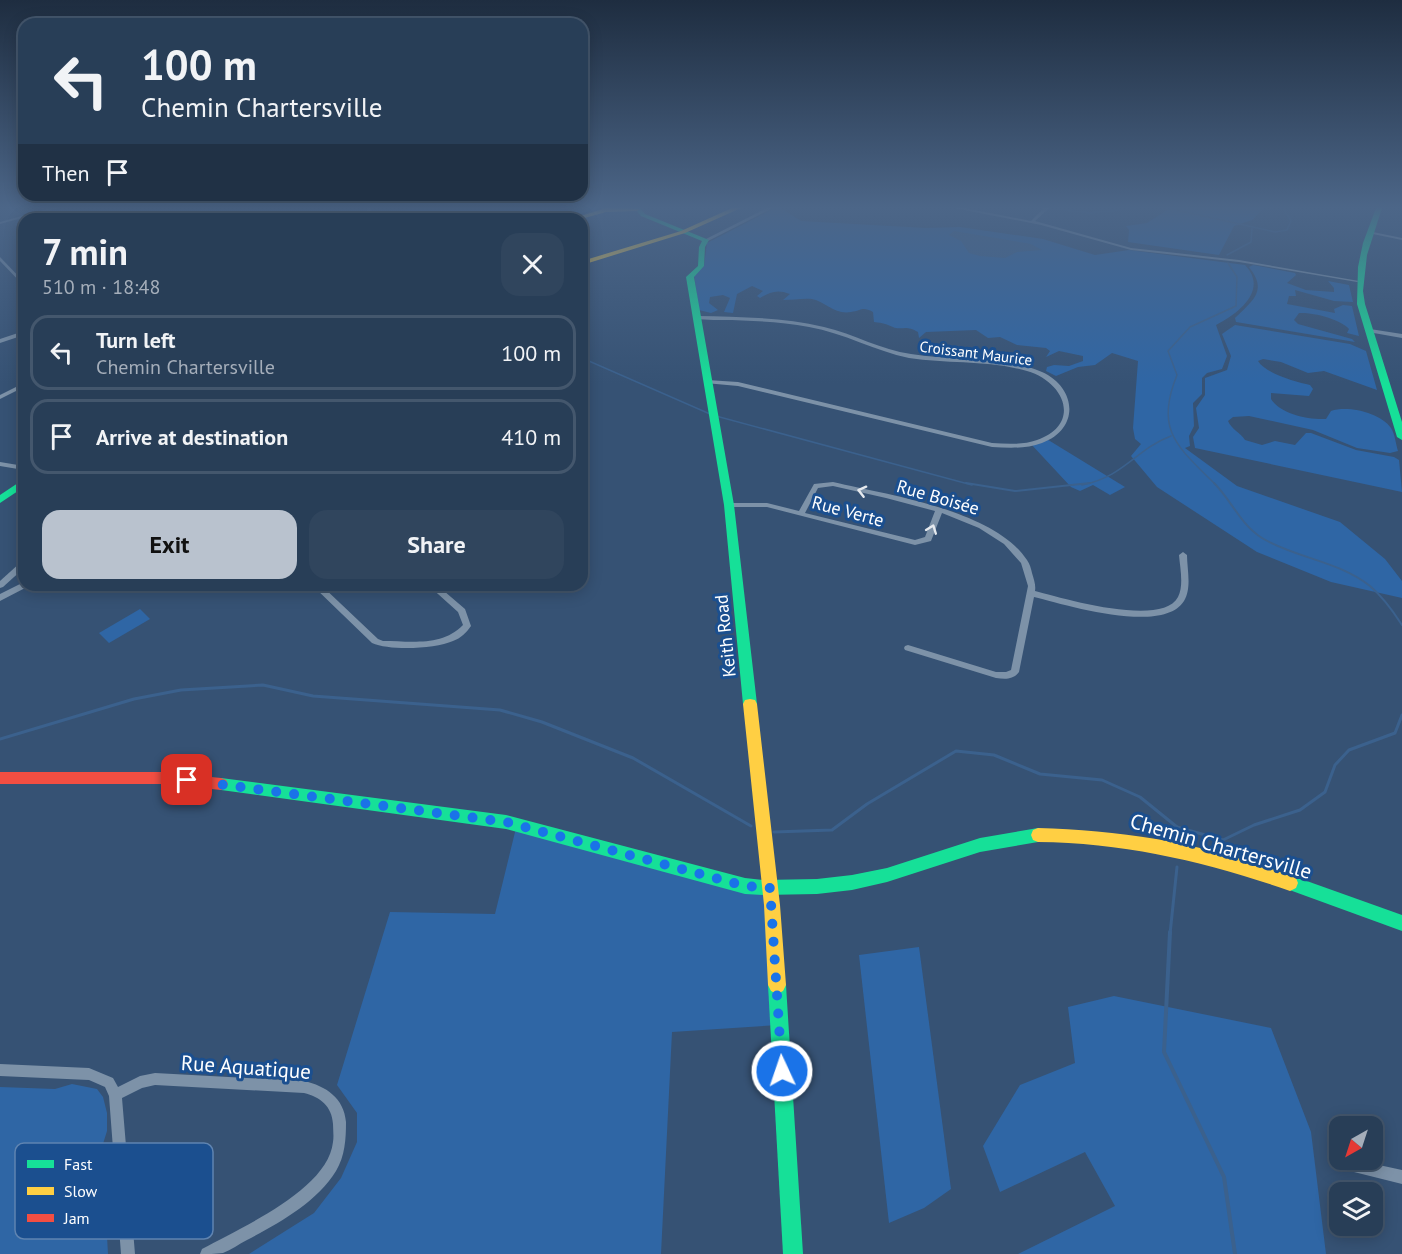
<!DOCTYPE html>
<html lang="en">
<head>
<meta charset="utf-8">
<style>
	body { margin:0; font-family:"PT Sans",sans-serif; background:#30455d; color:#f1f3f6; height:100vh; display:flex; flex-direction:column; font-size:22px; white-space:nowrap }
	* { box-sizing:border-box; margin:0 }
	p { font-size:20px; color:#a5aeba }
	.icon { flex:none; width:33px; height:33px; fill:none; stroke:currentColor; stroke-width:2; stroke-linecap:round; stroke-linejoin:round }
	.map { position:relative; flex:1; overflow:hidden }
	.side { position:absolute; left:18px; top:213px; width:570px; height:378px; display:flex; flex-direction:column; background:#283e57; border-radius:18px; box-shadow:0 3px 15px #0003,0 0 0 2px #44576d }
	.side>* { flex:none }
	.hud { position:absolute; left:18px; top:18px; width:570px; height:183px; border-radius:18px; box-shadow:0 3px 15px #0003,0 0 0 2px #44576d; background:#283e57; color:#f1f3f6; overflow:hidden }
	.needle { width:39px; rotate:219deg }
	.fabs { position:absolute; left:1329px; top:1116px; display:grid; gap:12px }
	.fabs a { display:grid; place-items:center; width:54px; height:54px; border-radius:12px; background:#283e57; box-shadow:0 3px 15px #0003,0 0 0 2px #44576d; font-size:30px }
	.pin { position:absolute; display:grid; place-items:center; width:51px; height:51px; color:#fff; margin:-26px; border-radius:12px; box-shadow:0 3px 9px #0006 }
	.me { position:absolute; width:66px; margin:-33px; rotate:357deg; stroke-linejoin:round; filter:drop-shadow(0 0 4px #0008) }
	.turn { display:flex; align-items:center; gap:21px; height:126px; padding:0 24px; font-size:27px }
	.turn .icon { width:78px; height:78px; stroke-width:2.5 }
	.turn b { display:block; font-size:42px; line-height:51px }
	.then { display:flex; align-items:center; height:57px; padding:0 24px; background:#0003; gap:12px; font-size:22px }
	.round { display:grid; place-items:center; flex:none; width:63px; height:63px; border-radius:18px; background:#30455d }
	.summary { display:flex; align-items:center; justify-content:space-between; height:102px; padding:0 24px }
	h1 { font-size:36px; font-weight:600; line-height:45px }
	.action { display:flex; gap:12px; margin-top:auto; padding:12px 24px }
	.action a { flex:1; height:69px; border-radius:18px; background:#b9c2ce; color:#111; font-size:24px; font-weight:600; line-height:69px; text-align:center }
	.action a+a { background:#30455d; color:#f1f3f6 }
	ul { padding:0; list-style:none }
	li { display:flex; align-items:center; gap:18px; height:75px; margin:0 12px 9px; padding:0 12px; border:3px solid #44576d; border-radius:18px }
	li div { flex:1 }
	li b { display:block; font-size:22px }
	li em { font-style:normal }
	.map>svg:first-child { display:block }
</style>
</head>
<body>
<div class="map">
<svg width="1402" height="1254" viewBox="0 0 1402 1254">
	<rect width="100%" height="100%" fill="#365274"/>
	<!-- green -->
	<g fill="#2f66a5">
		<polygon points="407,208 601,208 563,219 403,219"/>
		<path d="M775,208h6l20,13 125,7 34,-1 83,12 52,16 34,-5 116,15c24,25 -7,49 -29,60l11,31 -5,13 -15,4 -5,5v16l-9,9 1,23 -5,10 1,10 -5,2 52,38 103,36 45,37 17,22v17l-71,-16 -74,-30 -100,-65 -26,-31 10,-12 -6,-5 -2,-11 5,-67 -26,-8 -17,12 -17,2 -22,9 -10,-5 1,-4 7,-2 15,1 14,-5v-5l-24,-5 -13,6 4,-6 -4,-3 -29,-3 -17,-8 -12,1 -12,-8 -50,2 -7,6 -1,-6c-13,-8 -17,-1 -25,-5 -8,-3 -9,-4 -19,-5l-1,-10c-11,-6 -12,-1 -22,0 -16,3 -25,-10 -39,-13 -9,-1 -20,1 -29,1l7,-6c-13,-5 -20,-2 -30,4l-3,-2 6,-5 -11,-5 -15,8 -4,19 -9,-1 6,-14 -7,-3 -13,2 -1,6 9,7 -7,3 -12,-3 -5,-36 10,-8 3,-23z"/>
		<polygon points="1164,208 1264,208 1252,220 1234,226 1219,255 1128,242 1129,230 1126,226 1147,223 1167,210"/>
		<path d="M1253,265l42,8 1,2 -9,8 19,7 28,2v-4l-6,-7 21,4 4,17 -19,-1 -39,-11 1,6h-7l-2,8 48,9 -1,-4 9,-4 9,1 7,30 -12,-3 2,-4c-8,-10 -37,-17 -50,-16l-5,7 4,4 54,15 3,3 -119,-20 -1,-4c18,-18 33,-27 14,-51z"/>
		<path d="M1235,325l115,19 16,7 11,39 -53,-19 -16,2 -27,-11 -18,-3 -5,2c8,13 38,21 52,24l3,4 -4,7 -38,-3v6c9,15 38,21 55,20l5,-8c17,-6 50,2 60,17 4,6 5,17 7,23l-8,2 -33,-5 -44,-18 -64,-14 -16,1 -5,4c3,8 13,12 17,19l17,5 13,-4 20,4 11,-12h5l45,17 38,7 5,3 3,32 -207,-44 -2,-11 6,-9 -3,-20 9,-13v-17l22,-8 4,-14 -9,-22z"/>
		<polygon points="1045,438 1125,487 1110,495 1093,485 1080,491 1071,487 1030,443"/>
		<polygon points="140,609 150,619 109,643 99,633"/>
		<polygon points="517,824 770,888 779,1025 672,1032 661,1254 249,1254 314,1213 341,1178 357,1142 357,1113 337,1085 390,912 495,914"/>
		<polygon points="919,947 951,1189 924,1208 889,1223 859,955"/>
		<polygon points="1114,996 1271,1028 1311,1132 1326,1254 1018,1254 1115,1206 1085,1152 1000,1192 983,1146 1020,1085 1075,1063 1068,1007"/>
		<polygon points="72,1084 97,1089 103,1097 107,1113 107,1131 102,1147 108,1254 0,1254 0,1087 55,1089"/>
	</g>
	<!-- water -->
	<polygon fill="#3b618d" points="954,231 1031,244 1042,250 1017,252 1005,258 980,256 969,253 961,241 949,235"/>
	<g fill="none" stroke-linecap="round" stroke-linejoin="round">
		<!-- stream-far3 -->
		<g stroke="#3b618d" stroke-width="1.5">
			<polyline points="1167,208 1275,232 1287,230 1291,221 1283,208"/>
			<polyline points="1056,209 1090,213 1138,208"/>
			<polyline points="1227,255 1251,242 1252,228"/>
			<polyline points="582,358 710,414"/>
			<polyline points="716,416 972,485"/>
			<path d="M1082,485c42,-8 54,-36 89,-49"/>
			<path d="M1216,485c-38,-38 -62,-54 -39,-110l-9,-24 22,-24 46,-21 1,-29 -9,-14"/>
		</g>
		<!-- stream-far2 -->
		<g stroke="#3b618d" stroke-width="2">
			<polyline points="966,483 1015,491 1090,483"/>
			<path d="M1214,483c18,18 26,41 48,55 33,20 77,23 108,48 13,11 23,25 32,39"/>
		</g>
		<!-- stream-far1 -->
		<g stroke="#3b618d" stroke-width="3">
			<polyline points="0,739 134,699 181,690 263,685 313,696 500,710 542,722 633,758 751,826"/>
			<polyline points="774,832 832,830 867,804 956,751 994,755 1040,774 1102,780 1140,797 1177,827 1223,840 1254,825 1300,810 1325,792 1335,765 1349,750 1395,733 1402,715"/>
			<polyline points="1176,836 1177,827"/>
			<polyline points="1170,934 1177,867"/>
		</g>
		<!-- stream -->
		<polyline stroke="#3b618d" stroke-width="4" points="1170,932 1164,1052 1224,1177 1235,1254"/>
		<!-- street -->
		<g fill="#7d92a8" fill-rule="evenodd">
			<polygon points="51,208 59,208 0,224 0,222"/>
			<polygon points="367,208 371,208 371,213 367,219 363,219 367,213"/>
			<polygon points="767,208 773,208 708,241 704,240"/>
			<polygon points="954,208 964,208 1031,221 1044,208 1049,208 1035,221 1131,248 1239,260 1359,281 1357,282 1239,262 1131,250 1041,225"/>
			<polygon points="1368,231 1402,238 1402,240 1368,233"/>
			<polygon points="0,257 24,282 24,286 0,261"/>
			<path d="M697,316c42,1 86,1 127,11 30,7 57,23 87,27 42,7 92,1 131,18 35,16 38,57 0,71 -16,6 -33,5 -50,4l-254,-61 -33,-3 -1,-1 3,-2 31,2 254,61c15,1 31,2 45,-3 45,-16 28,-58 -10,-69 -38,-11 -79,-7 -118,-13 -34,-7 -65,-25 -100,-31 -26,-5 -52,-6 -77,-7 -12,0 -25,0 -37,-1v-2z"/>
			<polygon points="1370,329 1402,334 1402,338 1368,332 1367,331"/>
			<polygon points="24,331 24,335 0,343 0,339"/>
			<polygon points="24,383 24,387 0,399 0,395"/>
			<polygon points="0,462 24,466 24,470 0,466"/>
			<path d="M833,482c55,13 161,28 194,78 3,4 4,9 5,13 2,7 4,12 3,18 27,7 127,37 143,6 6,-12 2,-29 1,-42l4,-3 4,3c0,14 5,33 -3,46 -21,34 -118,4 -150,-4l-15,75c-6,8 -14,7 -23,6l-91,-28 -1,-2 1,-2 3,-1 88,27h10l5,-2 17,-84 -7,-23 -17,-19 -25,-16 -37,-15 -11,28 -16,4 -148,-38h-38l-4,-2 4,-2h38l32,8 15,-27zM833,486l53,12 49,13 -10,26 -10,3 -110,-27 13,-25z"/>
			<polygon points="24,561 24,568 3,587 0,588 0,581 21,562"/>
			<polygon points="24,582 24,585 28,585 27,587 0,601 0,594"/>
			<path d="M312,585h9l57,54 5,2c27,0 59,6 80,-16l-5,-13 -30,-27h9l28,24 6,17c-5,7 -10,12 -18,15 -18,8 -63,10 -81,2z"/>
			<path d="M0,1064l89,4 24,10 5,9 22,-11 15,-3 149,8c22,5 40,17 42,41 0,17 -1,34 -10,49 -20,32 -57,52 -89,69 -8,4 -16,10 -24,13 -7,1 -16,1 -23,1l2,-5c38,-21 126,-59 131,-107 1,-6 0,-12 0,-18 -1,-18 -13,-27 -29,-31l-149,-8 -13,3 -20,10 13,156h-14l-12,-158 -4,-9 -16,-7 -89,-4z"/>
			<polygon points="1356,1160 1402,1170 1402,1184 1350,1171 1348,1166 1350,1161"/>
		</g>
		<!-- fast -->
		<g fill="#16e098" fill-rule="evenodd">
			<polygon points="634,208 640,208 645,214 709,240 705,247 704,266 694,277 734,505 757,704 755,708 750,709 745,708 743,704 724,505 686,277 698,266 699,247 702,241 641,216"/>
			<polygon points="1376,208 1382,208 1367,255 1363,291 1365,304 1402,422 1402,440 1397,437 1357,304 1358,267 1363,243"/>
			<polygon points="24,479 24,487 0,503 0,495"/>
			<polygon points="221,778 506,815 745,878 763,880 817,879 852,875 887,868 980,838 1038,828 1043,830 1045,835 1043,840 1038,842 980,852 887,882 852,890 817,894 763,895 745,894 506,829 221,790 216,788 214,784 216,780"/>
			<polygon points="1290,875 1402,915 1402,931 1284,888 1282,883 1284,878"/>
			<polygon points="777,976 783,979 786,985 803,1254 783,1254 768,985 771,979"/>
		</g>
		<!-- slow -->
		<g fill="#ffcf43" fill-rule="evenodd">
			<polygon points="606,208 640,209 637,211 606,212 581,219 571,219"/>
			<polygon points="732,208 741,208 685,233 582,265 582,261 681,231"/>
			<polygon points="750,699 755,700 757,704 780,905 786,985 783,991 777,994 771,991 768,985 764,905 743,704 745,700"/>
			<path d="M1038,828c87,2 176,17 258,50l2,5 -2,5 -6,3c-83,-29 -164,-48 -252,-49l-5,-2 -2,-5 2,-5z"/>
		</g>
		<!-- jam -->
		<polygon fill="#f24e42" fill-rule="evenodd" points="0,772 163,772 221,778 226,780 228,784 226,788 221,790 163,784 0,784"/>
	</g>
	<!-- one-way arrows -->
	<defs><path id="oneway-chevron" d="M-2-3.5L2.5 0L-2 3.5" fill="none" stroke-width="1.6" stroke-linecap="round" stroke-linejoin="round" transform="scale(1.5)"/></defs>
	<g stroke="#e5e9ee">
		<use href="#oneway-chevron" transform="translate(862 491) rotate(-166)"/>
		<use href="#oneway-chevron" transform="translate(932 529) rotate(-69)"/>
	</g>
	<!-- sky -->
	<linearGradient id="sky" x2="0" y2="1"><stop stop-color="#1e2d40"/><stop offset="0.54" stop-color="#4c6688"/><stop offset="1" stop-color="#4c6688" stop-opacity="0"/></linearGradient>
	<rect width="1402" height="384" fill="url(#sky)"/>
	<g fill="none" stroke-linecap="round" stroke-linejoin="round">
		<!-- route -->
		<polyline stroke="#1a73e8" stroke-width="10" stroke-dasharray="0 18" points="187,780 506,822 745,886 770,888 782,1071"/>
	</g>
	<g text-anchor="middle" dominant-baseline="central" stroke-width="6" stroke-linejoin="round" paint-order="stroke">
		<!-- far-street labels -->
		<g font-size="15" fill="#fff" stroke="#1b4f8f">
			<text transform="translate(976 353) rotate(7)">Croissant Maurice</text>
		</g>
		<!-- street labels -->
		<g font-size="18" fill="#fff" stroke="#1b4f8f">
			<text transform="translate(938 497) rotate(16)">Rue Boisée</text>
			<text transform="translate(848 511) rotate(15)">Rue Verte</text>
			<text transform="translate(725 636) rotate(-96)">Keith Road</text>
		</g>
		<!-- near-street labels -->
		<g font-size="21" fill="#fff" stroke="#1b4f8f">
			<text transform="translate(1221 846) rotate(16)">Chemin Chartersville</text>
			<text transform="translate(246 1067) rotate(4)">Rue Aquatique</text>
		</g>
	</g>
	<!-- legend -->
	<rect x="15" y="1143" width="198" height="96" rx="9" fill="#1b4f8f" stroke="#5f84b1" stroke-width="1.5"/>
	<rect x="27" y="1160" width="27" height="8" fill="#16e098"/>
	<rect x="27" y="1187" width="27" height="8" fill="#ffcf43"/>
	<rect x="27" y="1214" width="27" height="8" fill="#f24e42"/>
	<g font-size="16" fill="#fff">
		<text x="64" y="1170">Fast</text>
		<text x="64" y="1197">Slow</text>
		<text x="64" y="1224">Jam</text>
	</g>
</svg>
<div class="fabs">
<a><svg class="needle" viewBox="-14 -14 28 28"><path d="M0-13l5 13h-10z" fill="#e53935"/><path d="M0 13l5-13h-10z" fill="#a5aeba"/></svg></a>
<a><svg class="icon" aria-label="layers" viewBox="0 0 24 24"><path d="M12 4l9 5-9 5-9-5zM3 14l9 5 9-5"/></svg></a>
</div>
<div class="pin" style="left:187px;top:780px;background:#d93025"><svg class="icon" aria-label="arrive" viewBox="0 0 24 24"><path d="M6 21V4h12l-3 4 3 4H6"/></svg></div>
<svg class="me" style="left:782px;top:1071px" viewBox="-20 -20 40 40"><circle r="17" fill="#1a73e8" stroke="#fff" stroke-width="3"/><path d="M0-11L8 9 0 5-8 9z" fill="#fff"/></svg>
<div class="hud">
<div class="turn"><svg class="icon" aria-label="left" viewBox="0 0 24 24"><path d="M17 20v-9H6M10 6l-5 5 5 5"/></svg><div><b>100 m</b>Chemin Chartersville</div></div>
<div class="then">Then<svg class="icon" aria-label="arrive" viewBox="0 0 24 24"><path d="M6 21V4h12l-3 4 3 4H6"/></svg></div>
</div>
<section class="side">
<div class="summary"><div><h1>7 min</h1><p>510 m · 18:48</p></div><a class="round"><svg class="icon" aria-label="close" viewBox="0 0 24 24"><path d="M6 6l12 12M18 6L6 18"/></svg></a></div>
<ul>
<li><svg class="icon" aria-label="left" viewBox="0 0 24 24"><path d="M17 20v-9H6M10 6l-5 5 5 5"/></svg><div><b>Turn left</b><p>Chemin Chartersville</p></div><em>100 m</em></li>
<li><svg class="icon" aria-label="arrive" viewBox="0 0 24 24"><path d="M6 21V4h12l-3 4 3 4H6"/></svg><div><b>Arrive at destination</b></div><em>410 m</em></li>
</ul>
<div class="action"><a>Exit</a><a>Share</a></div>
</section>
</div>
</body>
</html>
